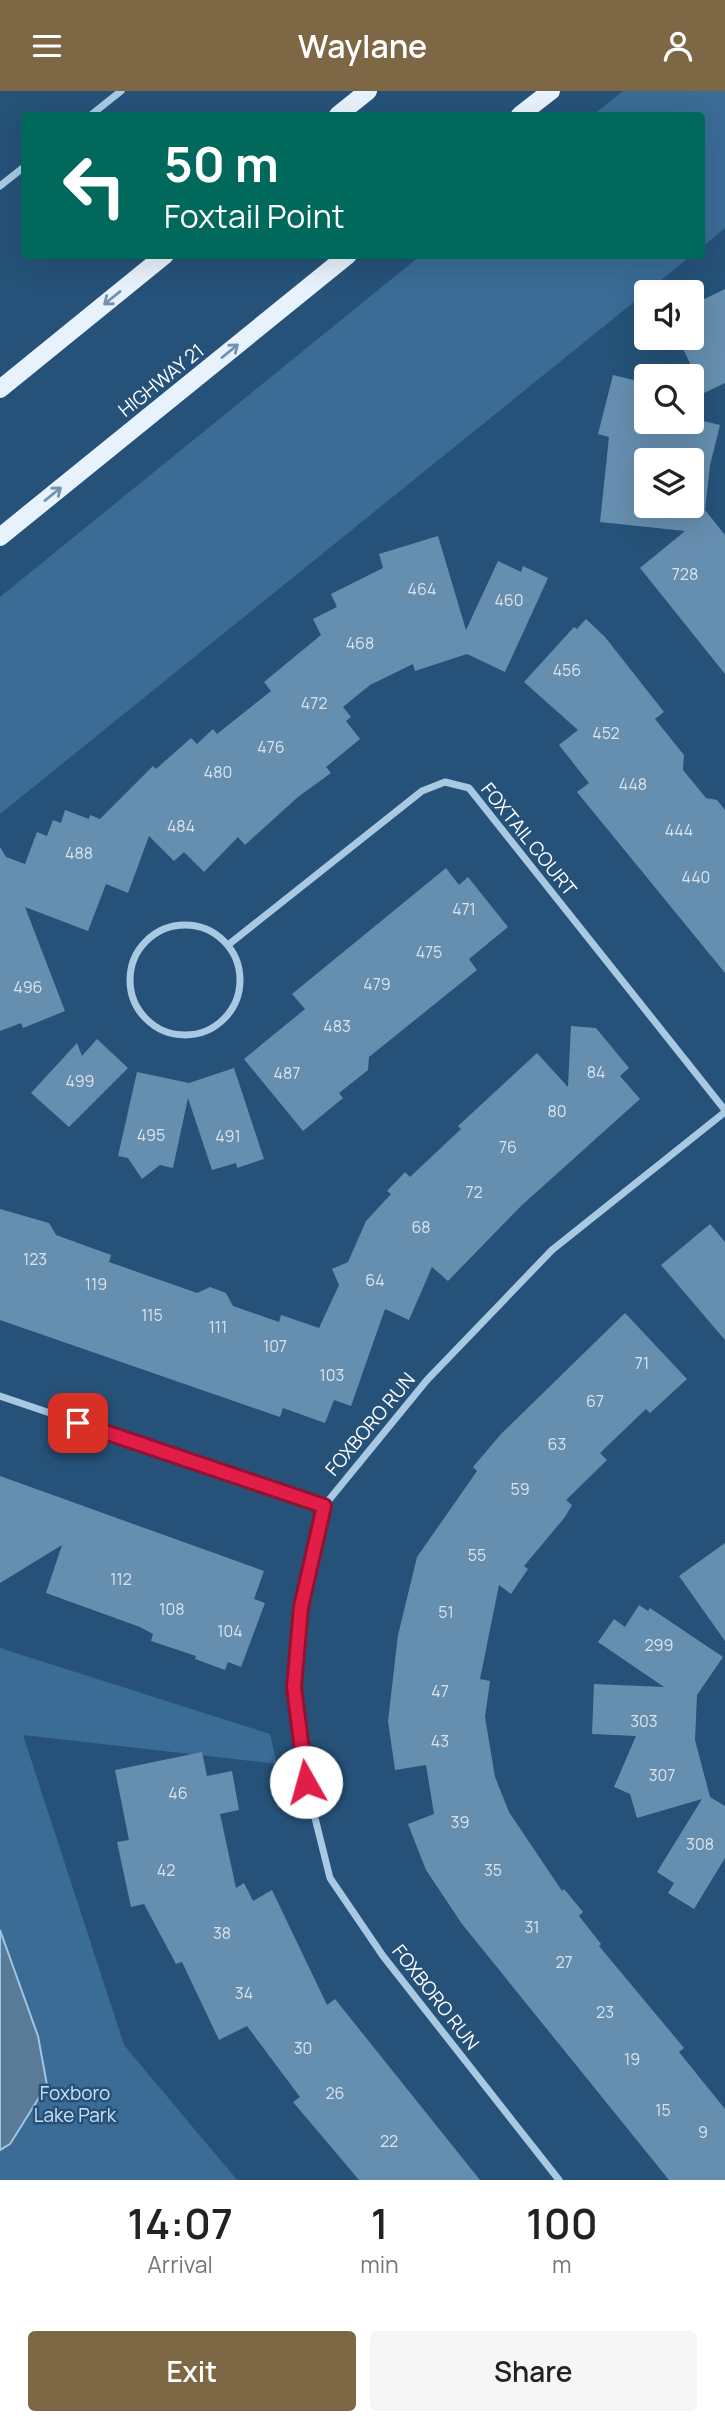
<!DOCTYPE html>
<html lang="en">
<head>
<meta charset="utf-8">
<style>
	body { margin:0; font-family:Manrope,sans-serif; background:#f6f6f6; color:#222; height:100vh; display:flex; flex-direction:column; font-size:26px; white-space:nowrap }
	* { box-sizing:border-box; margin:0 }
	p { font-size:23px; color:#767676 }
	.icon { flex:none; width:38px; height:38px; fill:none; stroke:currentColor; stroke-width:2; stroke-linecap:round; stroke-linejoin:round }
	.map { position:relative; height:2089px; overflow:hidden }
	.panel { display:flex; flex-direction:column; background:#fff; flex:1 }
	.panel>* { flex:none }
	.guide { position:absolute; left:21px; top:21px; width:684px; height:147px; border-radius:7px; box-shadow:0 7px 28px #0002; background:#00695c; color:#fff; overflow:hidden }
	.fabs { position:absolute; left:634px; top:189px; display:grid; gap:14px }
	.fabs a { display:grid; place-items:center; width:70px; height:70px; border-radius:7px; background:#fff; box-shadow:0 7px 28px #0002; font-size:35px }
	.pin { position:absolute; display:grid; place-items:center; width:60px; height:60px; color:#fff; margin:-30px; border-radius:14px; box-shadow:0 4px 10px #0006 }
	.me { position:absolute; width:77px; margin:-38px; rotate:353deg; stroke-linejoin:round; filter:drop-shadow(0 0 5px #0008) }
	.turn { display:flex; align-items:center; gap:24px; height:147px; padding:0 28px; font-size:32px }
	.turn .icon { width:91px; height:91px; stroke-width:2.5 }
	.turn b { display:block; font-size:49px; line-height:60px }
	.eta { display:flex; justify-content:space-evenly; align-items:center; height:119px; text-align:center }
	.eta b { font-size:42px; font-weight:600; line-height:49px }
	.action { display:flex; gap:14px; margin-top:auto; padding:14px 28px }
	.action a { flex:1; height:80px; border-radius:7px; background:#7d6744; color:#fff; font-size:28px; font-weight:600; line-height:80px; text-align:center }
	.action a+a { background:#f6f6f6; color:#222 }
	header { display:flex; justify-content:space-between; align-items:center; height:91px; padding:0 28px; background:#7d6744; color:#fff; font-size:32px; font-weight:600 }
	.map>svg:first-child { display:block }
</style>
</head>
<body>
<header><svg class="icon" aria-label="menu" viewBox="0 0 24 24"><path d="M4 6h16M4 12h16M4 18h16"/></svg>Waylane<svg class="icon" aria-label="person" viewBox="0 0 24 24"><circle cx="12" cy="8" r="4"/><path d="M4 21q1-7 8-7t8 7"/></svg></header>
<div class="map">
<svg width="725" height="2089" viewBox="0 0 725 2089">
	<rect width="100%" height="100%" fill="#265279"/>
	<!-- green -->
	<g fill="#3a6c96">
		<polygon points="623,0 725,0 725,137 702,156 702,24 593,24"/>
		<polygon points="420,165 691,165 0,723 0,506"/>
		<polygon points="0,1557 270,1643 277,1673 23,1644 124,1954 237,2089 0,2089"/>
	</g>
	<!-- water -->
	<polygon fill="#5a7b97" stroke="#9dc5e4" stroke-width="2" points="0,1839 38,1945 47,1994 10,2053 0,2059"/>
	<!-- building -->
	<g fill="#668eaf" fill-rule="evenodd">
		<polygon points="725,198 725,292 704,302 678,247 691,247 691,235 701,231 692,214"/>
		<path d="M613,284l33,8v39h45v-4l29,7 -10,40 -5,45 20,25v139l-85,-106 45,-37 -85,-9 9,-85 -11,-3zM646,369h45v46h-45z"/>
		<polygon points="438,445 466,539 498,470 521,481 523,475 548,487 505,581 467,563 415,580 413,573 370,594 343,616 351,626 346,630 360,648 326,676 331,682 298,706 245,754 238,746 204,781 184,761 174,770 149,745 128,802 106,793 88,840 25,816 65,920 23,937 21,932 0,940 0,756 6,766 25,773 37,741 47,745 53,729 61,732 65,719 89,728 90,724 100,728 153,675 156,678 191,647 197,653 213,638 217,643 271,600 264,591 321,544 313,528 337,516 331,503 383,477 379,463"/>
		<polygon points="586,528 605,546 664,621 655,628 684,664 683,679 706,707 717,709 725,719 725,882 577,701 589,692 559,654 578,639 524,591 574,536 577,538"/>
		<polygon points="446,777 459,794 468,786 508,836 469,868 477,879 369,966 368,979 339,1002 343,1007 303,1040 244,968 305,918 292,903"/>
		<polygon points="571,935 596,937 629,977 620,985 640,1008 521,1115 448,1190 432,1176 409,1229 385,1218 351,1315 334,1309 325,1332 283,1317 280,1326 0,1229 0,1118 49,1132 56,1144 111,1164 109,1171 197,1202 210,1196 226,1202 233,1215 279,1231 281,1224 319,1237 339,1194 332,1178 348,1171 366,1130 391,1103 387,1100 405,1081 410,1086 461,1038 458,1035 537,962 568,996"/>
		<polygon points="97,948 128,977 69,1036 31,1002 77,952 82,965"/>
		<polygon points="234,977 264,1068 237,1077 236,1072 212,1079 188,1007 173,1077 160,1074 142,1088 128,1067 118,1065 137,981 189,992"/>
		<polygon points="710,1133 725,1151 725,1249 661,1174"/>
		<polygon points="625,1222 687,1288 650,1322 646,1318 600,1362 607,1369 566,1409 572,1414 565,1426 524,1475 528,1478 511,1503 499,1494 480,1588 490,1590 485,1626 495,1686 509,1721 562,1800 564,1798 583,1821 579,1825 601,1853 599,1855 684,1957 679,1961 725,2018 725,2089 669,2089 462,1833 426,1779 408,1733 434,1723 426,1674 395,1679 388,1630 398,1544 417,1466 477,1380 473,1376 501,1343"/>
		<polygon points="0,1385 264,1480 254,1508 265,1512 241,1576 228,1571 225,1579 195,1568 196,1565 151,1550 153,1543 140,1536 46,1502 62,1454 0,1492"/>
		<polygon points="725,1452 725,1550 679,1485"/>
		<polygon points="639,1514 648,1520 650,1517 723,1566 697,1604 695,1649 710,1706 725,1715 725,1767 694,1818 668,1802 674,1792 657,1781 702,1708 637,1727 630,1703 614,1696 636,1645 592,1643 594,1593 664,1596 598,1551 614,1528 625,1536"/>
		<polygon points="202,1661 207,1685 232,1680 239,1719 220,1723 236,1797 244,1792 253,1810 272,1799 327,1914 335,1908 480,2089 359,2089 293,2011 300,2006 247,1935 219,1949 182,1871 176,1873 144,1813 131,1816 117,1751 129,1749 115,1679"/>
	</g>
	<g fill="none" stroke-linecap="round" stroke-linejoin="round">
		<!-- street -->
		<g stroke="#a9c9e3" stroke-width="7">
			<polyline points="91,24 121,0"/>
			<polyline points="0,95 24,76"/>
			<circle cx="185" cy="889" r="55"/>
			<polyline points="228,854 422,700 445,691 469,697 725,1019"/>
			<polyline points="0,1305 324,1415"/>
			<polyline points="559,2089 383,1865 330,1787 306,1691 294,1596 301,1516 324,1415 427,1289 552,1159 725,1021"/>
		</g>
		<!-- primary -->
		<g stroke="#e8f2fc" stroke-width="18">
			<polyline points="338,24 368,0"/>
			<polyline points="520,24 551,0"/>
			<polyline points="0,298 165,164"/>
			<polyline points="0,446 348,164"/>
		</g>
	</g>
	<!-- one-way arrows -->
	<defs><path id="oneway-shaft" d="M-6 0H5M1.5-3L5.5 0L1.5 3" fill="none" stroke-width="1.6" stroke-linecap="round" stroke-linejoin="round" transform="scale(1.75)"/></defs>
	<g stroke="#7492ad">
		<use href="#oneway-shaft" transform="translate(112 207) rotate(141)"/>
		<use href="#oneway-shaft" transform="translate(230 260) rotate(-39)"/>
		<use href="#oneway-shaft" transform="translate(53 403) rotate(-39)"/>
	</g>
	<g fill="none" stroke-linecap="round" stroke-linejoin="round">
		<defs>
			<polyline id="route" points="78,1332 324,1415 301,1516 294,1596 306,1691"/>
		</defs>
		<!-- route casing -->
		<use href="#route" stroke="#92132f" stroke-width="18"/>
		<!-- route -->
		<use href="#route" stroke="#e11d48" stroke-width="12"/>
	</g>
	<g text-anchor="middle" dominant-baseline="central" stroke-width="5" stroke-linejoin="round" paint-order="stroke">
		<!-- number labels -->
		<g font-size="16" fill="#d9e3eb">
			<text x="685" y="483">728</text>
			<text x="422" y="498">464</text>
			<text x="509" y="509">460</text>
			<text x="360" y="552">468</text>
			<text x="567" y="579">456</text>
			<text x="314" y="612">472</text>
			<text x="606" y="642">452</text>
			<text x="271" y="656">476</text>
			<text x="218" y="681">480</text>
			<text x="633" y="693">448</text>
			<text x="181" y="735">484</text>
			<text x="679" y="739">444</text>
			<text x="79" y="762">488</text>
			<text x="696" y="786">440</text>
			<text x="464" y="818">471</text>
			<text x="429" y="861">475</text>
			<text x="377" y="893">479</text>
			<text x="28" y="896">496</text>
			<text x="337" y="935">483</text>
			<text x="596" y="981">84</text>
			<text x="287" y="982">487</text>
			<text x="80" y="990">499</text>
			<text x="557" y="1020">80</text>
			<text x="151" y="1044">495</text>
			<text x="228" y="1045">491</text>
			<text x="508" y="1056">76</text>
			<text x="474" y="1101">72</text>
			<text x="421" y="1136">68</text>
			<text x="35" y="1168">123</text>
			<text x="375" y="1189">64</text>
			<text x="96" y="1193">119</text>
			<text x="152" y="1224">115</text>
			<text x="218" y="1236">111</text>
			<text x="275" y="1255">107</text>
			<text x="642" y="1272">71</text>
			<text x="332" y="1284">103</text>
			<text x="595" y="1310">67</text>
			<text x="557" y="1353">63</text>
			<text x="520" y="1398">59</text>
			<text x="477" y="1464">55</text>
			<text x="121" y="1488">112</text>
			<text x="172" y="1518">108</text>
			<text x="446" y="1521">51</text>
			<text x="230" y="1540">104</text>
			<text x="659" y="1554">299</text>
			<text x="440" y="1600">47</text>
			<text x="644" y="1630">303</text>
			<text x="440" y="1650">43</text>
			<text x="662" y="1684">307</text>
			<text x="178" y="1702">46</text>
			<text x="460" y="1731">39</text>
			<text x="700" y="1753">308</text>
			<text x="166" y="1779">42</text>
			<text x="493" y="1779">35</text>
			<text x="532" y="1836">31</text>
			<text x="222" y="1842">38</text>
			<text x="564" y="1871">27</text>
			<text x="244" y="1902">34</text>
			<text x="605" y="1921">23</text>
			<text x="303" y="1957">30</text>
			<text x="632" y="1968">19</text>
			<text x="335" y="2002">26</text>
			<text x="663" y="2019">15</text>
			<text x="703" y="2041">9</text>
			<text x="389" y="2050">22</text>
		</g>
		<!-- street labels -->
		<g font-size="19" fill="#fff" stroke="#265279">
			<text transform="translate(161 289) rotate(-39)">HIGHWAY 21</text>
			<text transform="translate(529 748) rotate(51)">FOXTAIL COURT</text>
			<text transform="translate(370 1333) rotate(-50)">FOXBORO RUN</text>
			<text transform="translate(436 1906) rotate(52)">FOXBORO RUN</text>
		</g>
		<!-- park labels -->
		<g font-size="19" fill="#cbe1f3" stroke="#265279">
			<text x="75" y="2002">Foxboro<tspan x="75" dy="22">Lake Park</tspan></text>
		</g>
	</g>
</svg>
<div class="fabs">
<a><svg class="icon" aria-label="sound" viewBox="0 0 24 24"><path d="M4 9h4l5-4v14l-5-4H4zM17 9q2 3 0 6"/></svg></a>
<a><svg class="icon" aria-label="search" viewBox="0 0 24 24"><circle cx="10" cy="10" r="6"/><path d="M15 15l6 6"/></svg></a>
<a><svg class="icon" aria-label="layers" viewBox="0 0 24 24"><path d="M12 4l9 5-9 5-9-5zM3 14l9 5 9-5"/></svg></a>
</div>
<div class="pin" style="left:78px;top:1332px;background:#d93025"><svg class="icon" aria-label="arrive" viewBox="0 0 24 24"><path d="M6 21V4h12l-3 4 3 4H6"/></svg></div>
<svg class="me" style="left:306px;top:1691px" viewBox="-20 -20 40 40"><circle r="19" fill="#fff"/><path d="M0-13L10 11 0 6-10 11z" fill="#e11d48"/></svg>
<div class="guide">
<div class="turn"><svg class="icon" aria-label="left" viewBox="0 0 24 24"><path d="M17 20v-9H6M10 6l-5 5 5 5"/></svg><div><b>50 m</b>Foxtail Point</div></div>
</div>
</div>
<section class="panel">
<div class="eta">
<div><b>14:07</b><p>Arrival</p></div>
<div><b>1</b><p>min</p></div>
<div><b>100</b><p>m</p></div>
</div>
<div class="action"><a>Exit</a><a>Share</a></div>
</section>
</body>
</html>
